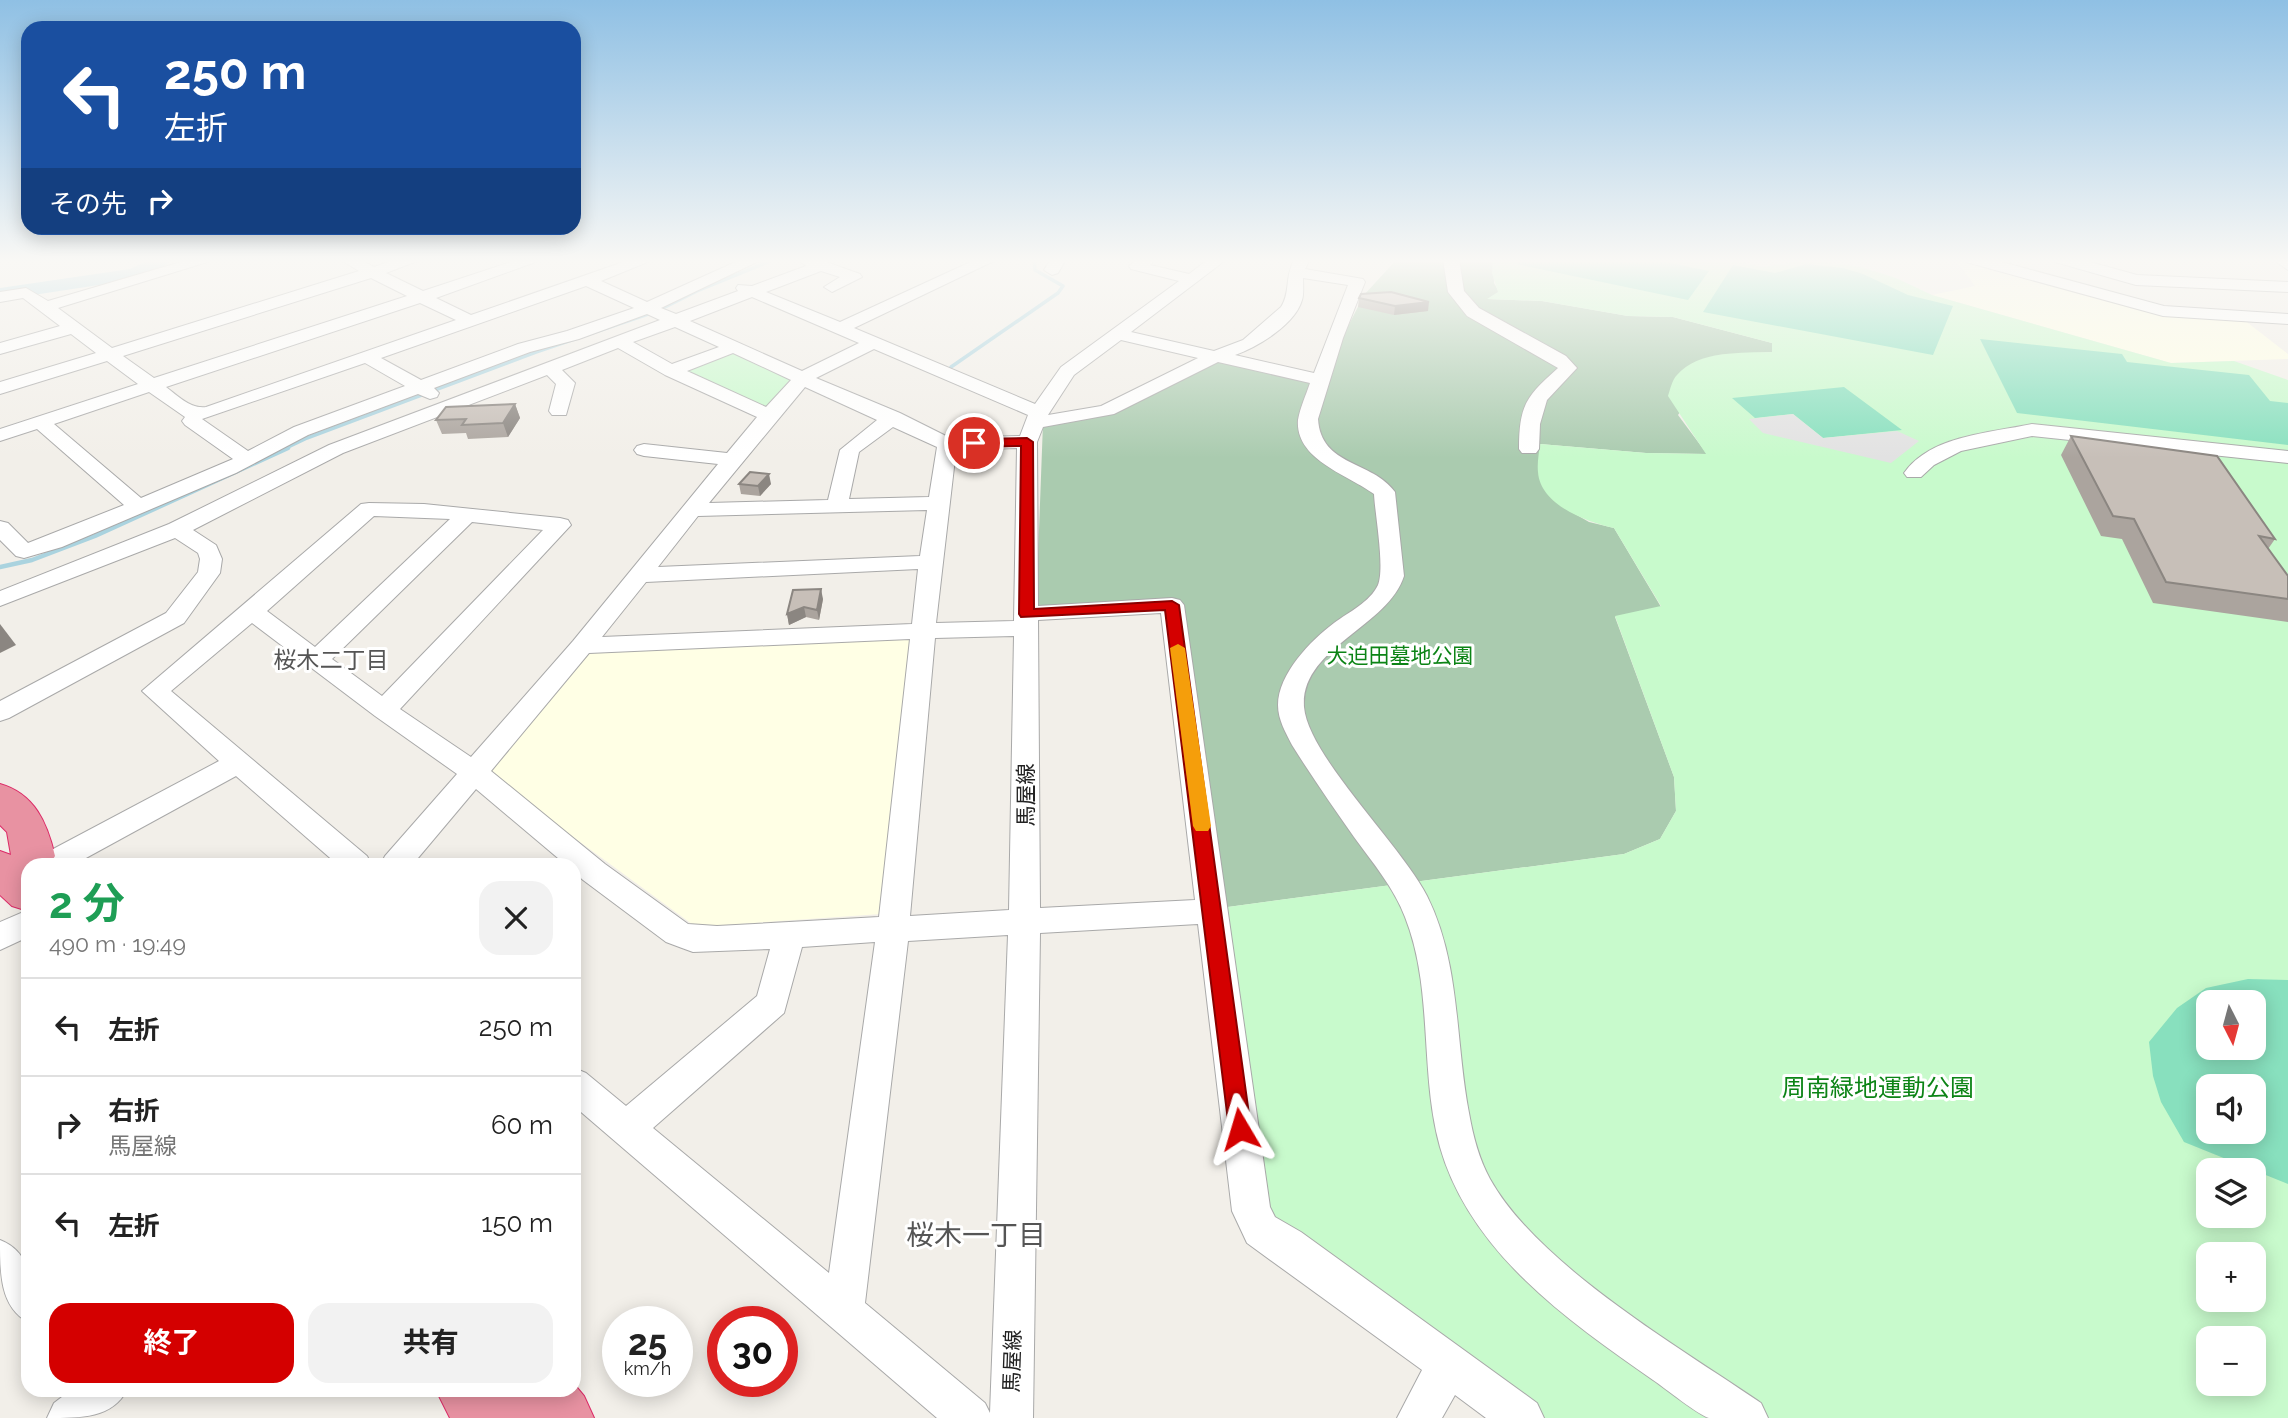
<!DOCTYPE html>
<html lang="ja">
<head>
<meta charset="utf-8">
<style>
	body { margin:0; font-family:Raleway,"Noto Sans JP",sans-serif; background:#f2f2f2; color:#222; height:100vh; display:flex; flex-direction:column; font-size:26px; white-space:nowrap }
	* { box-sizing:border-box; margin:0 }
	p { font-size:23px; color:#767676 }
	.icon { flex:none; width:38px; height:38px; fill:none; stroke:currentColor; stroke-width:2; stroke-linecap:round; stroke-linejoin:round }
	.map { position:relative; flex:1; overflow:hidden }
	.side { position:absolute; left:21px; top:858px; width:560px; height:539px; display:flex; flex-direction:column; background:#fff; border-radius:21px; box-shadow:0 4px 18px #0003 }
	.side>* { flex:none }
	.banner { position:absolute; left:21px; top:21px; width:560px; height:214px; border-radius:21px; box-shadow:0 4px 18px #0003; background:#1a4fa0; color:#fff; overflow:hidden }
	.needle { width:46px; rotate:174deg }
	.controls { position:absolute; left:2196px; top:990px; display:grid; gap:14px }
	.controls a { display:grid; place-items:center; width:70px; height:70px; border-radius:14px; background:#fff; box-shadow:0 4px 18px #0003; font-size:35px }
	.speed { position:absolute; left:602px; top:1306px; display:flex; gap:14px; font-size:35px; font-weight:700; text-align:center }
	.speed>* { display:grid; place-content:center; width:91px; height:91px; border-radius:50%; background:#fff; box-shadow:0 4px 18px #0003; line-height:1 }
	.speed small { font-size:18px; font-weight:400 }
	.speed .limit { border:10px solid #d22; background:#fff; color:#111 }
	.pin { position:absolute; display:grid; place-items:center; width:60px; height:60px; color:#fff; margin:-30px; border:4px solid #fff; border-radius:50%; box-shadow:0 2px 7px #0007 }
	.me { position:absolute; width:77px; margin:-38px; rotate:353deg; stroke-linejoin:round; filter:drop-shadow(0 0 5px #0008) }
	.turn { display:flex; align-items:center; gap:24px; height:147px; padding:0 28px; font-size:32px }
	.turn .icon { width:91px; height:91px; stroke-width:2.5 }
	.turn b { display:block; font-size:49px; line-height:60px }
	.then { display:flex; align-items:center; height:66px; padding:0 28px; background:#0003; gap:14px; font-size:26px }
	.round { display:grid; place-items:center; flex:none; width:74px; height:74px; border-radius:21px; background:#f2f2f2 }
	.headline { display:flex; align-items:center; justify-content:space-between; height:119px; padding:0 28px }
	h1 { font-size:42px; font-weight:700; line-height:52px; color:#1e9e55 }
	.primary-button { display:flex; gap:14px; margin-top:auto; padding:14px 28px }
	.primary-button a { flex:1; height:80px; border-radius:21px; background:#d40000; color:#fff; font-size:28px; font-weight:700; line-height:80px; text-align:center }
	.primary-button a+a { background:#f2f2f2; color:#222 }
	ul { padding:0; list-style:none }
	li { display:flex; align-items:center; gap:21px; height:98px; padding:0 28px; border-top:2px solid #e0e0e0 }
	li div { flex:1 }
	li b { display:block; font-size:26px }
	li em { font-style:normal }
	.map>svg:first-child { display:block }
</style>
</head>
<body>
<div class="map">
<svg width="2288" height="1418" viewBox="0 0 2288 1418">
	<rect width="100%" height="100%" fill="#f2efe9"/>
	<!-- education -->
	<g fill="#ffffe5">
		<polygon points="1955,259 1965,259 2165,312 2239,316 2288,354 2288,359 2171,363 1932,295 1975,286"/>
		<polygon points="920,637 881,914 696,927 487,774 592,649"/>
	</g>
	<!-- cemetery -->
	<polygon fill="#aacbaf" points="1397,259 1493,259 1494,283 1499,292 1488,299 1542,301 1628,316 1673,317 1772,343 1773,352 1719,355 1678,415 1707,454 1646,453 1540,444 1563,507 1589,522 1614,528 1661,607 1615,617 1674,777 1676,811 1660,839 1624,854 1213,909 1173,606 1036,611 1043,423 1076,421 1216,358 1319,383 1364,295"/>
	<!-- park -->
	<g fill="#c8facc" fill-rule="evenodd">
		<path d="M1493,259h233l37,8 44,-7 54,7 35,11 36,17 239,68 63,-2 54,19v1038h-770l-271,-202 -34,-307 411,-55 36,-15 16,-28 -2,-34 -59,-161 46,-10 -47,-78c-27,-6 -74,-23 -76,-56 -1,-9 1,-19 2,-28l106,9 60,1 -38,-58c2,-6 4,-16 9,-21 21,-25 66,-22 95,-23v-9l-99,-26 -45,-1 -86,-15 -55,-2 11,-7 -6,-19zM2208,1003h46v45h-46zM2208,1087h46v45h-46zM2208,1171h46v45h-46zM2208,1255h46v45h-46zM2208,1339h46v45h-46z"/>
		<polygon points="732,351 791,378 767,410 684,370"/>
	</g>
	<!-- pitch -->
	<g fill="#88e0be" fill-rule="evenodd">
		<polygon points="1517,259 1651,259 1709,271 1688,300 1516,264"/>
		<polygon points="1806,264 1843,268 1863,274 1908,295 1953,306 1933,355 1703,312 1733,265 1775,273"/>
		<polygon points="1980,339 2122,354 2127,362 2249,375 2270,401 2288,403 2288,445 2017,413"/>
		<polygon points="1844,387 1902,430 1823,438 1793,414 1755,418 1732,398"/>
		<path d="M2248,979l40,1v204l-104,-42 -23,-40 -8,-26 -4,-34 28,-34 29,-20zM2208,1003h46v45h-46zM2208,1087h46v45h-46z"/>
	</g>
	<!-- parking -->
	<polygon fill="#e2e2e2" points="1793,414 1823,438 1897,431 1919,441 1891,463 1763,433 1749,419"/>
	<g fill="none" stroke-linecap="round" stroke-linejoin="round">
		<!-- stream-far1 -->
		<g stroke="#aad3df" stroke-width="3.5">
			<polyline points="951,367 1058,293 1063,286 1035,270 1034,259"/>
			<polyline points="284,449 307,438 536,352 657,311 697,291 775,259"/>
		</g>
		<!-- stream -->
		<polyline stroke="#aad3df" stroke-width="4.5" points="0,567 32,560 95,536 288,448"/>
		<!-- river -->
		<polygon fill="#aad3df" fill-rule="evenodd" points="151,259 174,259 153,274 132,280 0,300 0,288 130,269"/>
		<defs>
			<g id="minor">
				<path d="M191,259h26l-159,49 54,40 247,-77 -20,-12h20l15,8 23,-8h25l-36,14 37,18 97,-32h24l-108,39 35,17 161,-56h23l-54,22 46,21 95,-43h21l-102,49 15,6 62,-23 -2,-3 2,-3 14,1 54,-20 -9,-7h21l42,15 2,3 -30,15 -8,-5 16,-10 -19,-6 -55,21 74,30 137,-63h21l-144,69 181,76 26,-37 118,-86 -48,-12 -2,-3 8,-7h19l-6,6 39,9 20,-15h18l-96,73 83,19 29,-11 38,-33c10,-15 3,-30 14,-48h15l-5,10 58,10 2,3 -22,56 -25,81c3,48 54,41 77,73l9,84c-16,51 -104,72 -100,131 4,49 98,139 123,189 34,68 28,145 42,217 4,23 10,46 21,66 48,86 189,168 271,224l7,15c-18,0 -42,0 -59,0 -11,-3 -44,-30 -56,-38 -86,-60 -183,-128 -213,-233 -21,-75 -6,-157 -35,-230 -11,-29 -32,-54 -51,-80 -21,-30 -42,-60 -62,-92 -6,-12 -14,-25 -14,-40 0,-31 33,-65 56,-82 15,-11 36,-21 44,-38 7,-17 -3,-71 -4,-91 -25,-19 -79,-34 -76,-74 2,-12 8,-25 12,-37l-92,-21 -104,52 -71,13 -6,15 1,164 134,-8 8,2 4,5 86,602 5,10 26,15 236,171 7,15h-58l-31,-23 -13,23h-45l25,-48 -175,-127 -15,-32 -34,-287 -158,9 -7,485h-96l-363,-312v-38l12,5 40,33 131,-110 13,-47 -77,3 -11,-4 -16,-6 -83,-62 -9,-8v-8h-9l-89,-75 -63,75h-32l4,-8 72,-82 -82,-58 -123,-93 -81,68 196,165 4,8h-34l-101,-88 -161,88h-39l4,-8 179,-95 -77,-70 219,-187 8,-1 55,1 136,14 8,2 3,5 -171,184 71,48 102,-116 145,-177 -74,-8 -7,-2 -3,-4 3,-4 7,-2 83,9 30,-36 -92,-42 -47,-27 -56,22 13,13 -9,32h-14l-3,-4 7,-27 -9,-9 -204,78 -150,77 23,15 6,14 -2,14 -36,50 -175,95 -9,3v-20l166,-88 32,-41 2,-13 -2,-6 -23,-15 -175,68v-15l169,-67 160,-79 331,-125 -13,-6 -68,25 -49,13 -96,36 5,5 -2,4 -7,2 -12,-5 -110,41 -72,38 -174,74 -38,11 -8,-2 -16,-16v-19l8,2 20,20 96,-38 -87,-76 -37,12v-12l138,-45 -31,-23 -107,33v-12l96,-29 -25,-19 -71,20v-11l60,-17 -37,-28 -23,4v-10l26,-4 22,13zM371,278l36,18 -253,82 -31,-22zM1303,278l45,7 -34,88 -79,-18c22,-8 60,-30 67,-55 2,-6 1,-15 1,-22zM586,286l48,22 -67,23 -49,13 -97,36 -40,-22zM752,297l107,46 -57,28 -112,-50zM420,303l36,17 -250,87c-16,2 -28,-11 -40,-20zM675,327l44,20 -47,17 -39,-22zM1121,340l77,18 -97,48 -53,9 26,-40zM874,349l154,66 -8,21 -70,2 -50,-25 -84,-35zM733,353l58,27 -25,27 -79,-36zM365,363l40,23 -111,41 -46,24 -46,-32zM805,387l72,33 -37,30 -12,50 -119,3zM149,392l36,25 -3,4 3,4 48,34 -92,39 -87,-74zM893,427l44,20 -8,50 -80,2 10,-47zM1017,448l-3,173 -78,2 20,-173zM927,510l-7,46 -262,11 40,-51zM374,516l76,3 -135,128 -48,-36zM472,522l71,8 -161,166 -50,-37zM918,569l-6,55 -310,13 44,-55zM1161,613l34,287 -155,8 -2,-288zM1014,636l-5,274 -99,6 25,-278zM910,639l-31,278 -162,9 -29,-2 -83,-60 -114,-93 98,-118zM1008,935l-18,478 -5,-10 -120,-100 43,-362zM875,942l-46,331 -176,-145 131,-115 18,-66z"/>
				<polygon points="1051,259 1066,259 1058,273 1052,275 1044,270"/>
				<path d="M1443,259h16l5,32 15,17 87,48 11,12 -30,32 -7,24 -1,25 -3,4h-14l-3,-4c0,-45 8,-53 39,-81l-91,-52 -19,-24z"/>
				<polygon points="1964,259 1991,259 2164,306 2288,314 2288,324 2163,316 1966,262"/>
				<polygon points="2053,259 2079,259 2137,275 2288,282 2288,292 2136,285 2055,262"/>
				<polygon points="2272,259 2288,259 2288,270"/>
				<path d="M2032,424l256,27v12l-256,-27 -71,15 -27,14 -13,12h-14l-3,-4c27,-38 86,-40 128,-49z"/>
				<polygon points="28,910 28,937 0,950 0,922"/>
				<path d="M0,1240c37,15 28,49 28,82 -28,-15 -28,-49 -28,-82z"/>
				<path d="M71,1390h56c-15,28 -45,28 -80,28l7,-15z"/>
			</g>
			<g id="highway">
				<path d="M0,784c35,10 47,39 55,72l-5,8h-22v47l-16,-5 -12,-11v-44l11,4 -4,-23 -7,-7z"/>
				<polygon points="574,1384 584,1396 594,1418 450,1418 436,1390 574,1390"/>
			</g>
		</defs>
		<!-- minor casing -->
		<use href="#minor" stroke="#a9a9a9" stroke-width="2"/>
		<!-- highway casing -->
		<use href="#highway" stroke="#dc2a67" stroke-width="2"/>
		<!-- minor -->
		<use href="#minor" fill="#fff" fill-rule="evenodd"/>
		<!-- highway -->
		<use href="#highway" fill="#e892a2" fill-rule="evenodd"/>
	</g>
	<!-- wall -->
	<g fill="#aba49e">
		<polygon points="1359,298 1428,311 1394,315 1358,307"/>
		<polygon points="515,404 520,418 508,437 468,439 466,433 442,434 436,420"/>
		<polygon points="2071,436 2275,539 2268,549 2288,576 2288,622 2153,603 2122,539 2101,536 2061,455"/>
		<polygon points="739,484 771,484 760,496 741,494"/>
		<polygon points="823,599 819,620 806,617 789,625 787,614"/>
	</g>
	<!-- shaded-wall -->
	<g fill="#8b8681">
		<polygon points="1429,302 1428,311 1394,315 1395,306"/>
		<polygon points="515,404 520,418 508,437 503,423"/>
		<polygon points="769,474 771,484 760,496 758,486"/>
		<polygon points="821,589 823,599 819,620 817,610"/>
		<polygon points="804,607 806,617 789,625 787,614"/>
		<polygon points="0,624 16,645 0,653"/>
	</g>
	<!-- building -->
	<g fill="#c7bfb8" stroke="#8b8681" stroke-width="2">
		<polygon points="1391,292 1429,302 1395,306 1359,298 1361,294"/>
		<polygon points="515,404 503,423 462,425 466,419 436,420 446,407"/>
		<polygon points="2071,436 2217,456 2275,539 2259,536 2288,576 2288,599 2166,582 2134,519 2113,516"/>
		<polygon points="750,472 769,474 758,486 739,484"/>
		<polygon points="821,589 817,610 804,607 787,614 793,590"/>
	</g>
	<!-- sky -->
	<linearGradient id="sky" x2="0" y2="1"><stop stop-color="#8fc0e4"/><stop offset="0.57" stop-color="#f9f8f5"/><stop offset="1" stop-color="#f9f8f5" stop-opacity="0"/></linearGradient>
	<rect width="2288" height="458" fill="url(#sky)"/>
	<!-- route -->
	<polygon fill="#d40000" stroke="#8a0000" stroke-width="2" points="1027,438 1033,442 1034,609 1172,601 1179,605 1251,1129 1248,1136 1240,1139 1232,1136 1229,1129 1165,610 1021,617 1019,614 1021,446 974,447 968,443 974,439"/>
	<!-- slow -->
	<polygon fill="#f59e0b" points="1178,644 1185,648 1211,826 1208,831 1196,831 1193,826 1170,648"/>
	<g text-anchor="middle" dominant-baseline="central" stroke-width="6" stroke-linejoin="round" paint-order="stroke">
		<!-- park labels -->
		<g font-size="21" fill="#0c8416" stroke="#fff">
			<text x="1400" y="655">大迫田墓地公園</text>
		</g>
		<!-- street labels -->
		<g font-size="21" fill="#222" stroke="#fff">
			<text transform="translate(1025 795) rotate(-90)">馬屋線</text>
			<text transform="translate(1012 1361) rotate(-88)">馬屋線</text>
		</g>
		<!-- neighbourhood labels -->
		<g font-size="23" fill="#555" stroke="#fff">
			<text x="331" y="659">桜木二丁目</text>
		</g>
		<!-- near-park labels -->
		<g font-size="24" fill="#0c8416" stroke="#fff">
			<text x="1878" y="1087">周南緑地運動公園</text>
		</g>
		<!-- near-neighbourhood labels -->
		<g font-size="28" fill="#555" stroke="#fff">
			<text x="976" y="1235">桜木一丁目</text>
		</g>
	</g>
</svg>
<div class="controls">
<a><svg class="needle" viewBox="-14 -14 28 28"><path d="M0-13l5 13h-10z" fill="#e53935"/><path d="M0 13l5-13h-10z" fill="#767676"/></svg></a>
<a><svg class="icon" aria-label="sound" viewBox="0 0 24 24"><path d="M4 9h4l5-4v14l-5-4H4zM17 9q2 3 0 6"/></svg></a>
<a><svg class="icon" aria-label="layers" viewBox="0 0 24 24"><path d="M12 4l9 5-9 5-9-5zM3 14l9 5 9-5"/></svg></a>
<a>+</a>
<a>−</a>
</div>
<div class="speed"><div>25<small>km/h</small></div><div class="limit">30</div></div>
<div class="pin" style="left:974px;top:443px;background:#d93025"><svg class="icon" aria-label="arrive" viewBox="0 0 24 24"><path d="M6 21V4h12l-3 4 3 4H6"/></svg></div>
<svg class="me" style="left:1240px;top:1129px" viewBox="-20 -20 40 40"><path d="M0-17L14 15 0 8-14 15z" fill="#d40000" stroke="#fff" stroke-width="4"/></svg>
<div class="banner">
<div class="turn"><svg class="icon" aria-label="left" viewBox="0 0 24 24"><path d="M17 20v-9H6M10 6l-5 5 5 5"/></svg><div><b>250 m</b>左折</div></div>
<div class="then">その先<svg class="icon" aria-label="right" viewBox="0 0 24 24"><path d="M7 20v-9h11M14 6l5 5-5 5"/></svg></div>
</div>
<section class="side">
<div class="headline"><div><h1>2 分</h1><p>490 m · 19:49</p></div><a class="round"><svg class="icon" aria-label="close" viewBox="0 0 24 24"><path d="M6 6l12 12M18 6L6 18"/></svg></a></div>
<ul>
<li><svg class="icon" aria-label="left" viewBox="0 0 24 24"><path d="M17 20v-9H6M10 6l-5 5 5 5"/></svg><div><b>左折</b></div><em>250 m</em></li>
<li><svg class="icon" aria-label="right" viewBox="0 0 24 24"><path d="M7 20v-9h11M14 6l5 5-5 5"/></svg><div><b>右折</b><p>馬屋線</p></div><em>60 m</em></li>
<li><svg class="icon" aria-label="left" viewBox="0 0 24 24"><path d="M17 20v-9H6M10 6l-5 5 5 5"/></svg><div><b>左折</b></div><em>150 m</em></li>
</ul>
<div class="primary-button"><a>終了</a><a>共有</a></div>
</section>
</div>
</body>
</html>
